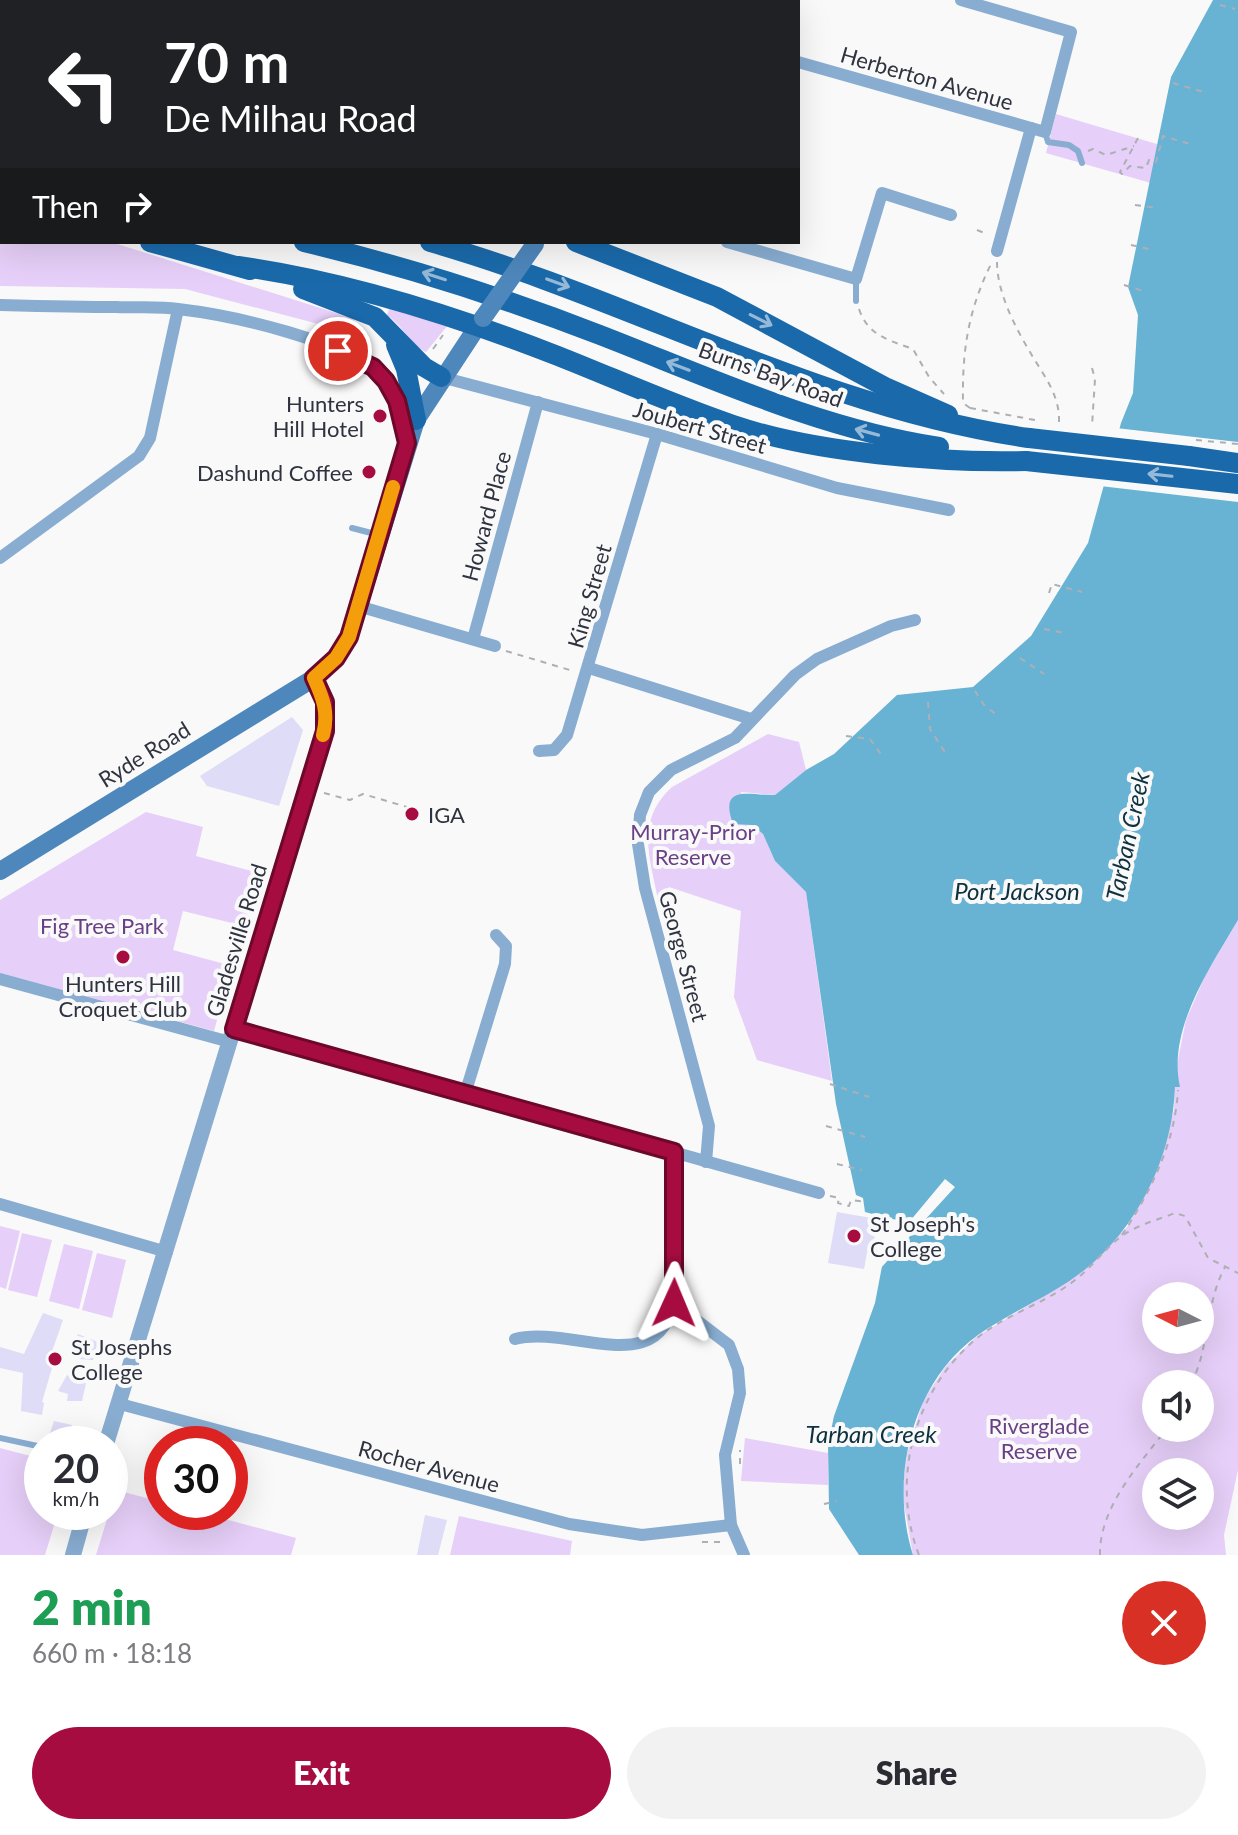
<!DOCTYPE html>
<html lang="en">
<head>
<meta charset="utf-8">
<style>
	body { margin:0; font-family:Lato,sans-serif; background:#f2f2f3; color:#2b2b33; height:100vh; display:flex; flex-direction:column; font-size:30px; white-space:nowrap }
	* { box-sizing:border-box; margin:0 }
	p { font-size:26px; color:#7c7c81 }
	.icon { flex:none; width:44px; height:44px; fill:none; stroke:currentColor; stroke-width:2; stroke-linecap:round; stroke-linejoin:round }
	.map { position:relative; height:1555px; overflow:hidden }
	.side { display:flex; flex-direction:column; background:#fff; flex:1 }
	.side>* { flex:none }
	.top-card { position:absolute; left:0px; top:0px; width:800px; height:244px; box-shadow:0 8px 32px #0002; background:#202124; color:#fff; overflow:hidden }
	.needle { width:52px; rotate:276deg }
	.fabs { position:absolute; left:1142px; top:1282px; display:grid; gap:16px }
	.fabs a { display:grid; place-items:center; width:72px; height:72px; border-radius:50%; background:#fff; box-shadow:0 8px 32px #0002; font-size:40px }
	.speed { position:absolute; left:24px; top:1426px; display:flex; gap:16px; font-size:40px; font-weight:700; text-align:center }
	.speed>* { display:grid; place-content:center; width:104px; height:104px; border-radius:50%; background:#fff; box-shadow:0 8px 32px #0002; line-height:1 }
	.speed small { font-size:20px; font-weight:400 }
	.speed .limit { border:12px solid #d22; background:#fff; color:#111 }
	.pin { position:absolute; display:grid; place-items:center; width:68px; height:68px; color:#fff; margin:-34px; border:4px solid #fff; border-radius:50%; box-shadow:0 2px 8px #0007 }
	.me { position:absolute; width:88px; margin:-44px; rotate:1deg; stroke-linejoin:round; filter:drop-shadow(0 0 6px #0008) }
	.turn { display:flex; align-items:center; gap:28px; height:168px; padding:0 32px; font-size:36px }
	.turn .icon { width:104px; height:104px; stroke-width:2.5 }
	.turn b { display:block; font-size:56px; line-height:68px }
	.then { display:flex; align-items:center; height:76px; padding:0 32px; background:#0003; gap:16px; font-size:30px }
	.round { display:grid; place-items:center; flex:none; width:84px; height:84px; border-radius:42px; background:#f2f2f3 }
	.headline { display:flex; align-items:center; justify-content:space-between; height:136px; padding:0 32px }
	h1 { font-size:48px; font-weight:800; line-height:60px; color:#1e9e55 }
	.action { display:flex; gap:16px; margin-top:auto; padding:16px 32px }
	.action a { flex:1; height:92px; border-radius:48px; background:#a60c3f; color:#fff; font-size:32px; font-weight:800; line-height:92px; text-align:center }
	.action a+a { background:#f2f2f3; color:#2b2b33 }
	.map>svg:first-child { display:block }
</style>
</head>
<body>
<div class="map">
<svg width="1238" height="1555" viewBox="0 0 1238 1555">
	<rect width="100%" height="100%" fill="#f9f9f9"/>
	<!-- green -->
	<g fill="#e6cff8" fill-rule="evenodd">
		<polygon points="1056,114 1160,145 1151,183 1046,153"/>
		<polygon points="0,213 2,242 111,242 352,318 364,336 185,289 0,286"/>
		<path d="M390,306l58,19 -22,27c-15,-7 -23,-26 -39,-37z"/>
		<path d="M768,734l31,8 7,28 -31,25 -34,-3 11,33 11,9 12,27 31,31 26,189 -75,-21 -23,-63 7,-86 -72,-24 -10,18c-8,-45 -25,-83 13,-118z"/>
		<polygon points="146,812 203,827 196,856 259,873 244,926 183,911 173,950 232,966 214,1031 0,973 0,900"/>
		<path d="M1238,920v550l-14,65 2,20h-313l-11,-62 5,-39 16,-53 23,-35 30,-29 102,-62 49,-48 23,-41 24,-76 2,-41 10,-49 19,-44zM1156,1296h44v44h-44zM1156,1384h44v44h-44zM1156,1472h44v44h-44z"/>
		<polygon points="0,1226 20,1231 6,1289 0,1287"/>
		<polygon points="22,1233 52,1240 37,1297 8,1290"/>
		<polygon points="64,1244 93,1251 79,1309 49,1301"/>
		<polygon points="97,1253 126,1260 112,1318 82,1310"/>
		<polygon points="745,1438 828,1453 828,1485 741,1481"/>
		<polygon points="0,1448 42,1459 42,1512 58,1512 45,1555 0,1555"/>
		<polygon points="116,1490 162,1502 162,1512 198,1512 296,1538 291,1555 96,1555"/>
		<polygon points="459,1516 572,1541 570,1555 450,1555"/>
	</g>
	<!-- water -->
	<path fill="#68b3d3" d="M1213,0h25v920c-28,48 -71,109 -58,167h-5c-2,63 -32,130 -79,173 -34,32 -80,48 -118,75 -67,48 -89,144 -65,220h-54l-30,-46 -1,-64 6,-29 41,-113 16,-84 -26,-7 -2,-14 -7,-3 -20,-91 -30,-212 -31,-31 -12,-27 -11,-9 -19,-1c-15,-41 18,-28 42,-29l31,-25 28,-16 63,-59 76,-8 58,-51 57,-93 33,-120 12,-30 5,-78 -10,-28 43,-210z"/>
	<!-- pier -->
	<g fill="#f9f9f9">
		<polygon points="1116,428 1238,442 1238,502 1100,486"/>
		<polygon points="945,1179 955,1187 880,1269 891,1219 910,1221"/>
	</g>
	<!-- building -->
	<g fill="#dedcf6">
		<polygon points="292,717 303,730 279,806 207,786 200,776"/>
		<polygon points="837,1212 877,1219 872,1254 867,1253 864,1269 828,1263"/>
		<polygon points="43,1313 63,1320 49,1360 54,1361 42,1402 44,1403 42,1415 21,1411 23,1373 0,1368 0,1347 24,1354"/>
		<polygon points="78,1334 98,1342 93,1360 79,1359 79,1353 70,1350"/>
		<polygon points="67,1375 86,1383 82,1401 67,1401 68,1394 58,1391"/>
		<polygon points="54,1421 72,1425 68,1438 50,1433"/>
		<polygon points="425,1515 447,1520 438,1555 417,1555"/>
	</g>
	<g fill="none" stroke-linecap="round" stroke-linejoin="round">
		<!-- path -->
		<g stroke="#aeafb4" stroke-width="2" stroke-dasharray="6 6" stroke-linecap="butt">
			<polyline points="168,0 171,2"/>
			<polyline points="1220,5 1235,9"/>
			<polyline points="1173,83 1207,93"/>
			<polyline points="1138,138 1120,172 1122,174 1130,166 1146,168 1149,160 1156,162 1163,136 1190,144"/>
			<polyline points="1088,151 1093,149 1106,155 1134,146"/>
			<polyline points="1135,205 1157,208"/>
			<polyline points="977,230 987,234"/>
			<polyline points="1131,245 1153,250"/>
			<path d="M997,262c0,30 18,65 33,90 13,23 30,42 29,70"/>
			<polyline points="1124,285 1143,291"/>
			<path d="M859,309c9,27 30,31 54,40l16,28 15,17"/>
			<polyline points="433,349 443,335"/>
			<polyline points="1092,368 1095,379 1092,426"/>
			<path d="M970,408l-7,-5c-1,-52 5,-93 29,-141"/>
			<polyline points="1049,593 1052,584 1082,592"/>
			<polyline points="1044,629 1064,633"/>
			<polyline points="506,651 573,671"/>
			<polyline points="1020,658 1044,674"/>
			<polyline points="975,691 984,705 997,715"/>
			<polyline points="928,702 930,729 948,757"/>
			<polyline points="846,736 870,739 883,757"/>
			<polyline points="324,793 350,800 363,794 407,807"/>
			<polyline points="830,1084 869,1097"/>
			<polyline points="826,1126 865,1137"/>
			<polyline points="837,1164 862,1170"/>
			<polyline points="830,1196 839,1198 838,1203 849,1206 851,1200 866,1202"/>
			<path d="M1122,1235c29,-44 53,-92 56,-145"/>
			<path d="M1191,1384c19,-37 14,-80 34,-117"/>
			<polyline points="740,1464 740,1450"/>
			<polyline points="824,1504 837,1501"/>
			<polyline points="702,1542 723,1542"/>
			<path d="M919,1555c-29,-75 -5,-164 57,-216 29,-25 69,-35 99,-59 16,-12 28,-29 44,-42 15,-12 38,-18 56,-25l10,3 23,42 30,15"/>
			<path d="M1100,1555c-1,-48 40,-91 67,-127"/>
		</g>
		<!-- service -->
		<g stroke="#88add1" stroke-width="6">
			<polyline points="1045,132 1048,142 1069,145 1078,151 1082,163"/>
			<polyline points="856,280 856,301"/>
			<polyline points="352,528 379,535"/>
			<polyline points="0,1438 42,1447"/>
		</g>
		<!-- minor -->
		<g stroke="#88add1" stroke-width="12">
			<polyline points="152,0 154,2"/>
			<polyline points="392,2 393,0"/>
			<polyline points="798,62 1045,132 1071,32 961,0"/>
			<polyline points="727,242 856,279 882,193 951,215"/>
			<polyline points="997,251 1031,128"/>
			<path d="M0,305c39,1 78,2 117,2 20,1 41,-1 61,2 52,6 173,32 207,71 15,17 17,41 22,63"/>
			<polyline points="441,377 657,434 837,488 949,510"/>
			<polyline points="0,558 139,456 150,438 178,309"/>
			<polyline points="358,606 495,646"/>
			<polyline points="473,639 538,402"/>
			<polyline points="589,668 751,719"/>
			<polyline points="539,751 554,750 567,735 657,434"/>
			<polyline points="0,979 230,1042"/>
			<polyline points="234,1029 819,1193"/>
			<polyline points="465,1094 505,964 506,946 496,935"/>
			<polyline points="706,1162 709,1126 645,888 638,844 640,815 649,792 671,770 735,738 795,675 817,659 891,626 915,620"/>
			<polyline points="0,1204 167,1252"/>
			<polyline points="674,1303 729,1345 738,1369 740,1393 725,1455 731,1525 744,1555"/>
			<path d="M515,1339c57,-15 150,46 160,-47l-1,-140"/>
			<polyline points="120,1404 569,1524 642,1535 731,1525"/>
		</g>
		<!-- tertiary -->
		<g stroke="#88add1" stroke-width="16">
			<polyline points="621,2 621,0"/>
			<polyline points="106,1444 325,731 325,702 314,678"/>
			<polyline points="73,1555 85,1512"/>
		</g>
		<!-- secondary -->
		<polyline stroke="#4e87bc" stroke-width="18" points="0,871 314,678 336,658 349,637 416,420 483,318"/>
		<!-- primary -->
		<g stroke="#1a6aab" stroke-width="20">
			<polyline points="0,146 2,146"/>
			<polyline points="0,160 2,160"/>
			<polyline points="0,201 2,202"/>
			<polyline points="150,242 250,270"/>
			<path d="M304,242c101,24 198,55 296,93 111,43 221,94 339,112"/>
			<path d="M430,242c203,58 388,166 599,196"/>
			<polyline points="576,242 717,297 887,388 948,415"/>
			<path d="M238,266c108,15 218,50 320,90 58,23 116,49 175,69 83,28 206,38 293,36"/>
			<polyline points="303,289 375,317 424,367 441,377"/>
			<polyline points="396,345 406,369 416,420"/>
			<polyline points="1189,456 1238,463"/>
		</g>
		<!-- path-bridge -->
		<g stroke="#aeafb4" stroke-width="2" stroke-dasharray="6 6" stroke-linecap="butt">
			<polyline points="970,408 1035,420"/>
			<polyline points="1196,440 1238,444"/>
		</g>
		<!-- secondary-bridge -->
		<polyline stroke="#4e87bc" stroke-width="18" points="483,318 535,244"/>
		<!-- primary-bridge -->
		<g stroke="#1a6aab" stroke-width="20">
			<polyline points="1029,438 1189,456"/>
			<polyline points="1026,461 1238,484"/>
		</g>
	</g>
	<!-- one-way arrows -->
	<defs><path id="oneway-shaft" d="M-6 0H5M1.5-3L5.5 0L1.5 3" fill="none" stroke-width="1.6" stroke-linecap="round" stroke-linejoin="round" transform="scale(2)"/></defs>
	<g stroke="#95b9d6">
		<use href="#oneway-shaft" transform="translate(434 276) rotate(-162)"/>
		<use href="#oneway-shaft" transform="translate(558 283) rotate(20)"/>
		<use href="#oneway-shaft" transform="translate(761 320) rotate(27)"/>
		<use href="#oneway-shaft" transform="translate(678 366) rotate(-159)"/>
		<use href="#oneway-shaft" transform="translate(867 432) rotate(-165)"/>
		<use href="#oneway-shaft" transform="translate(1160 475) rotate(-174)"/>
	</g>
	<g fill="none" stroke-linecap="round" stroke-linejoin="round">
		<defs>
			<polyline id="route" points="338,351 373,367 386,381 397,401 407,443 349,637 336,658 314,678 325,702 325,731 234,1029 674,1152 674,1303"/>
		</defs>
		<!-- route casing -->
		<use href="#route" stroke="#6c0829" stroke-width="20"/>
		<!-- route -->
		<use href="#route" stroke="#a60c3f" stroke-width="14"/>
		<!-- slow -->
		<path stroke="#f59e0b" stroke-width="14" d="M323,735c6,-22 0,-37 -9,-57l22,-20 13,-21 44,-150"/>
	</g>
	<!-- markers -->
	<g fill="#a60c3f" stroke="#f9f9f9" stroke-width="3">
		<circle cx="380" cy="416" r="8"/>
		<circle cx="369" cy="472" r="8"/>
		<circle cx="412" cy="814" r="8"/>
		<circle cx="123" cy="957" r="8"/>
		<circle cx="854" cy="1236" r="8"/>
		<circle cx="55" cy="1359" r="8"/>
	</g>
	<g text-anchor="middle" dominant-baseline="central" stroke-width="8" stroke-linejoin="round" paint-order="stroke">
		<!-- street labels -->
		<g font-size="22" fill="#2f333f" stroke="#f9f9f9">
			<text transform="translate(927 78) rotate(16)">Herberton Avenue</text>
			<text transform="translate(771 374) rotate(20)">Burns Bay Road</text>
			<text transform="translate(700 427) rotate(16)">Joubert Street</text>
			<text transform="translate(486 516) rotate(-75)">Howard Place</text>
			<text transform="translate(589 596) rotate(-74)">King Street</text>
			<text transform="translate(144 754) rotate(-32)">Ryde Road</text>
			<text transform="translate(236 940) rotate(-73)">Gladesville Road</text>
			<text transform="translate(684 956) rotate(75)">George Street</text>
			<text transform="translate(429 1466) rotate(15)">Rocher Avenue</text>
		</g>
		<!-- poi labels -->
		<g font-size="22" fill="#2f333f" stroke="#f9f9f9" text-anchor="start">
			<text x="364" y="403" text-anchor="end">Hunters<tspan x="364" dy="25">Hill Hotel</tspan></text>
			<text x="353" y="472" text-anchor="end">Dashund Coffee</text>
			<text x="428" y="814">IGA</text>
			<text x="123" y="983" text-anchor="middle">Hunters Hill<tspan x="123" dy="25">Croquet Club</tspan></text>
			<text x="870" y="1223">St Joseph's<tspan x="870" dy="25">College</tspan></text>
			<text x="71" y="1346">St Josephs<tspan x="71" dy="25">College</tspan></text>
		</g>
		<!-- park labels -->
		<g font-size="22" fill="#693f85" stroke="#f9f9f9">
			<text x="693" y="831">Murray-Prior<tspan x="693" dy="25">Reserve</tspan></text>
			<text x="102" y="925">Fig Tree Park</text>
			<text x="1039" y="1425">Riverglade<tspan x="1039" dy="25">Reserve</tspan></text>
		</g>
		<!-- water labels -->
		<g font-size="24" font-style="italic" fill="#0d313e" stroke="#f9f9f9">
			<text transform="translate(1127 836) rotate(-78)">Tarban Creek</text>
			<text x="1017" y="890">Port Jackson</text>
			<text x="871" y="1433">Tarban Creek</text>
		</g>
	</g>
</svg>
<div class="fabs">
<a><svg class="needle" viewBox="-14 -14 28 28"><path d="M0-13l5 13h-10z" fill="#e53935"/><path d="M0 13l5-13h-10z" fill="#7c7c81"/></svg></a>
<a><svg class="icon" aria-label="sound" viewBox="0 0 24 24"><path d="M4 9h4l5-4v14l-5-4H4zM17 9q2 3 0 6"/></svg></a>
<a><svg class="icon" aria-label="layers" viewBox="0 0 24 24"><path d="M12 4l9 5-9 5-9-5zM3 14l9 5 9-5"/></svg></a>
</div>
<div class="speed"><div>20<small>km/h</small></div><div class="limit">30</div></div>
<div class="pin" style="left:338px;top:351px;background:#d93025"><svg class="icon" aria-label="arrive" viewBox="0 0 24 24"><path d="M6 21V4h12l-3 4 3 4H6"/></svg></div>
<svg class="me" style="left:674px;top:1303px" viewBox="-20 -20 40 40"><path d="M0-17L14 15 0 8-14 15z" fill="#a60c3f" stroke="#fff" stroke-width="4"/></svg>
<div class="top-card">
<div class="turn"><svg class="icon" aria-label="left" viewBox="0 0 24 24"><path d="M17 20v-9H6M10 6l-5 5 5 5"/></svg><div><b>70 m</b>De Milhau Road</div></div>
<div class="then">Then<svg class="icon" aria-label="right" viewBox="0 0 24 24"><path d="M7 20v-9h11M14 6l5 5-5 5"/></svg></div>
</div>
</div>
<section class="side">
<div class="headline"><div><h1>2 min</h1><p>660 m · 18:18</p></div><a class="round" style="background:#d93025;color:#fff"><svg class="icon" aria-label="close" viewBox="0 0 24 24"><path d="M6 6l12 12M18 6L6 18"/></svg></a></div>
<div class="action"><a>Exit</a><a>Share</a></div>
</section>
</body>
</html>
